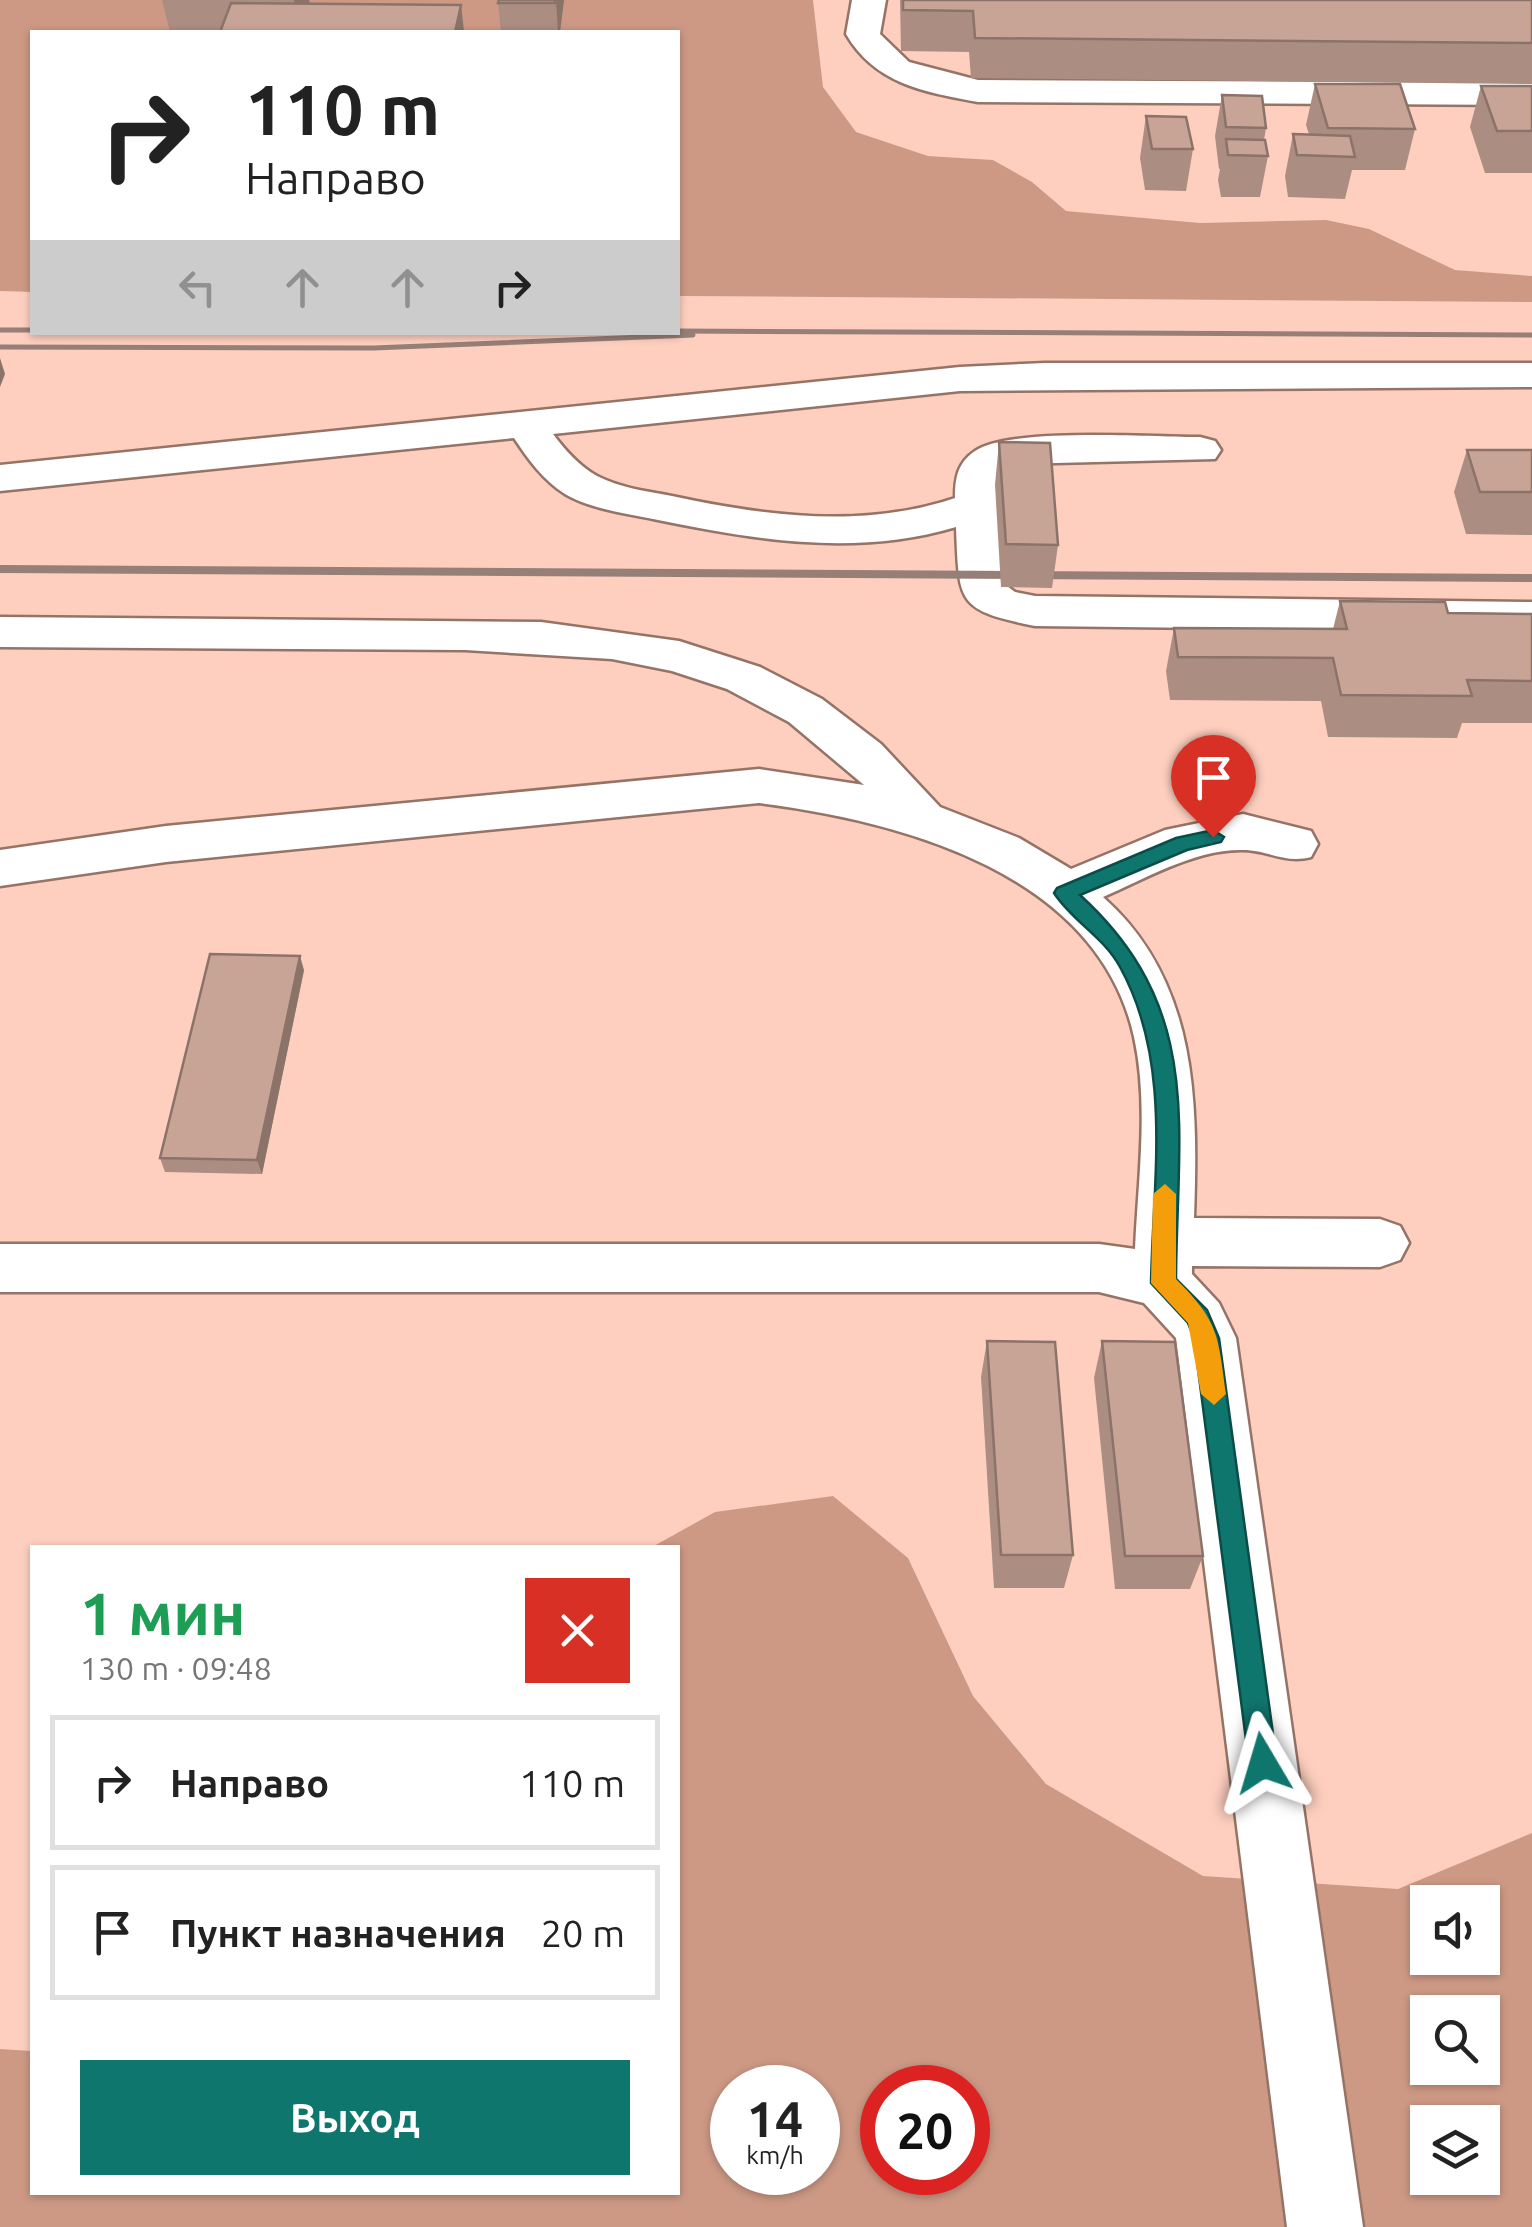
<!DOCTYPE html>
<html lang="ru">
<head>
<meta charset="utf-8">
<style>
	body { margin:0; font-family:Ubuntu,sans-serif; background:#f2f2f2; color:#222; height:100vh; display:flex; flex-direction:column; font-size:38px; white-space:nowrap }
	* { box-sizing:border-box; margin:0 }
	p { font-size:32px; color:#767676 }
	.icon { flex:none; width:55px; height:55px; fill:none; stroke:currentColor; stroke-width:2; stroke-linecap:round; stroke-linejoin:round }
	.map { position:relative; flex:1; overflow:hidden }
	.sheet { position:absolute; left:30px; top:1545px; width:650px; height:650px; display:flex; flex-direction:column; background:#fff; border-radius:0px; box-shadow:0 2px 8px #0004 }
	.sheet>* { flex:none }
	.banner { position:absolute; left:30px; top:30px; width:650px; height:305px; border-radius:0px; box-shadow:0 2px 8px #0004; background:#fff; color:#222; overflow:hidden }
	.tools { position:absolute; left:1410px; top:1885px; display:grid; gap:20px }
	.tools a { display:grid; place-items:center; width:90px; height:90px; border-radius:0px; background:#fff; box-shadow:0 2px 8px #0004; font-size:50px }
	.speed { position:absolute; left:710px; top:2065px; display:flex; gap:20px; font-size:50px; font-weight:700; text-align:center }
	.speed>* { display:grid; place-content:center; width:130px; height:130px; border-radius:50%; background:#fff; box-shadow:0 2px 8px #0004; line-height:1 }
	.speed small { font-size:25px; font-weight:400 }
	.speed .limit { border:15px solid #d22; background:#fff; color:#111 }
	.pin { position:absolute; display:grid; place-items:center; width:85px; height:85px; color:#fff; margin:-102px -42px; border-radius:50% 50% 50% 0; rotate:-45deg; box-shadow:0 0 10px #0007 }
	.pin .icon { rotate:45deg }
	.me { position:absolute; width:110px; margin:-55px; rotate:353deg; stroke-linejoin:round; filter:drop-shadow(0 0 8px #0008) }
	.turn { display:flex; align-items:center; gap:35px; height:210px; padding:0 50px; font-size:45px }
	.turn .icon { width:130px; height:130px; stroke-width:2.5 }
	.turn b { display:block; font-size:70px; line-height:85px }
	.lanes { display:flex; align-items:center; height:95px; padding:0 50px; background:#0003; justify-content:center; gap:50px; direction:ltr }
	.lanes .off { opacity:.35 }
	.round { display:grid; place-items:center; flex:none; width:105px; height:105px; border-radius:0px; background:#f2f2f2 }
	.headline { display:flex; align-items:center; justify-content:space-between; height:170px; padding:0 50px }
	h1 { font-size:60px; font-weight:600; line-height:75px; color:#1e9e55 }
	.button { display:flex; gap:20px; margin-top:auto; padding:20px 50px }
	.button a { flex:1; height:115px; border-radius:0px; background:#0f766e; color:#fff; font-size:40px; font-weight:600; line-height:115px; text-align:center }
	ul { padding:0; list-style:none }
	li { display:flex; align-items:center; gap:30px; height:135px; margin:0 20px 15px; padding:0 30px; border:5px solid #e0e0e0; border-radius:0px }
	li div { flex:1 }
	li b { display:block; font-size:38px }
	li em { font-style:normal }
	.map>svg:first-child { display:block }
</style>
</head>
<body>
<div class="map">
<svg width="1532" height="2227" viewBox="0 0 1532 2227">
	<rect width="100%" height="100%" fill="#fbdcd1"/>
	<!-- built -->
	<g fill="#fecfbf">
		<polygon points="813,0 1532,0 1532,276 1455,271 1326,220 1200,223 1066,211 1032,182 993,160 928,156 855,132 823,87"/>
		<polygon points="0,291 32,292 32,332 678,332 678,296 1532,302 1532,1833 1398,1889 1203,1876 1046,1784 973,1696 908,1558 715,1512 652,1547 32,1548 32,2051 0,2049"/>
	</g>
	<!-- forest -->
	<g fill="#cd9985" fill-rule="evenodd">
		<polygon points="0,0 813,0 823,87 856,132 928,156 993,160 1032,182 1066,211 1200,223 1326,220 1369,229 1455,270 1532,276 1532,302 678,296 678,32 32,32 32,292 0,291"/>
		<path d="M833,1496l75,62 65,138 73,88 157,92 195,13 134,-56v394h-1532v-178l32,2v141h646v-644l-26,-1 63,-35zM1428,1902h54v56h-54zM1428,2012h54v56h-54zM732,2088h86v84h-86zM882,2088h86v84h-86zM1428,2122h54v56h-54z"/>
	</g>
	<g fill="none" stroke-linecap="round" stroke-linejoin="round">
		<defs>
			<g id="minor">
				<path d="M852,0h34l-6,34 29,28 69,18 554,3v22l-554,-3c-54,-10 -103,-18 -132,-68z"/>
				<path d="M1045,363h487v24l-572,4 -407,43c12,16 26,32 44,42 23,12 50,15 75,20 93,20 191,33 283,2 0,-19 2,-35 20,-47 33,-24 179,-14 225,-14l15,4 6,9 -6,9 -199,5 -19,13 6,106 12,9 20,4 497,6v30l-497,-6c-78,-16 -76,-22 -79,-99 -100,30 -202,13 -303,-8 -29,-6 -62,-10 -88,-25 -22,-14 -37,-35 -51,-56l-514,53v-26l960,-98z"/>
				<path d="M0,617l541,5 138,19 81,26 62,32 59,45 59,63 79,31 52,31 94,-39 78,-16 68,17 7,13 -7,13c-26,7 -43,-7 -68,-7 -48,-1 -98,29 -140,47 95,84 95,205 91,321l186,1 20,7 9,17 -9,17 -20,7 -188,-1v8l27,29 17,35 127,889h-76l-111,-889 -32,-35 -45,-11h-1099v-48h1099l36,5c3,-69 14,-144 -1,-212 -36,-164 -232,-216 -375,-234l-593,59 -166,24v-36l166,-24 593,-57 105,16 -75,-63 -62,-33 -55,-18 -60,-12 -147,-9 -465,-3z"/>
			</g>
		</defs>
		<!-- minor casing -->
		<use href="#minor" stroke="#957366" stroke-width="5"/>
		<!-- minor -->
		<use href="#minor" fill="#fff" fill-rule="evenodd"/>
		<!-- rail-far1 -->
		<g stroke="#967f77" stroke-width="5">
			<polyline points="0,330 32,330"/>
			<polyline points="678,331 1532,335"/>
			<polyline points="0,347 374,348 693,335"/>
		</g>
		<!-- rail -->
		<polyline stroke="#967f77" stroke-width="8" points="0,569 1532,578"/>
	</g>
	<!-- wall -->
	<g fill="#ac8d81">
		<polygon points="162,0 309,0 310,3 461,5 464,32 170,32"/>
		<polygon points="564,0 560,32 501,32 498,3"/>
		<polygon points="900,0 1532,0 1532,84 971,78 969,52 901,51"/>
		<polygon points="1315,84 1415,129 1405,170 1352,170 1345,199 1288,197 1285,176 1293,134 1309,134 1306,125"/>
		<polygon points="1481,86 1532,86 1532,173 1485,173 1470,127"/>
		<polygon points="1222,95 1266,128 1264,140 1268,156 1260,197 1221,197 1218,180 1220,169 1219,169 1215,136"/>
		<polygon points="1146,116 1193,149 1186,191 1145,190 1140,158"/>
		<polygon points="999,442 1058,545 1052,588 1001,587 995,485"/>
		<polygon points="1467,450 1532,450 1532,535 1466,534 1454,492"/>
		<polygon points="1340,601 1448,613 1532,614 1532,723 1462,723 1457,738 1328,737 1321,701 1170,700 1166,671 1174,628 1333,629"/>
		<polygon points="304,970 262,1174 165,1172 160,1158"/>
		<polygon points="987,1341 1073,1555 1064,1588 994,1588 981,1377"/>
		<polygon points="1102,1341 1203,1556 1190,1589 1115,1589 1094,1378"/>
	</g>
	<!-- shaded-wall -->
	<g fill="#8c7369">
		<polygon points="294,0 309,0 311,12 300,32"/>
		<polygon points="556,0 564,0 560,32 558,32"/>
		<polygon points="461,5 464,32 455,32"/>
		<polygon points="0,358 5,374 0,387"/>
		<polygon points="300,956 304,970 262,1174 257,1160"/>
	</g>
	<!-- building -->
	<g fill="#c8a496" stroke="#8c7369" stroke-width="2.5">
		<polygon points="499,0 556,0 555,3 498,3"/>
		<polygon points="903,0 1532,0 1532,43 975,38 973,11 903,10"/>
		<polygon points="231,3 461,5 455,32 220,32"/>
		<polygon points="1315,84 1400,84 1415,129 1328,128"/>
		<polygon points="1481,86 1532,86 1532,131 1497,131"/>
		<polygon points="1222,95 1262,96 1266,128 1226,127"/>
		<polygon points="1146,116 1186,117 1193,149 1152,149"/>
		<polygon points="1293,134 1350,136 1355,157 1297,155"/>
		<polygon points="1226,139 1265,140 1268,156 1228,155"/>
		<polygon points="999,442 1050,443 1058,545 1006,544"/>
		<polygon points="1467,450 1532,450 1532,492 1480,492"/>
		<polygon points="1340,601 1445,602 1448,613 1532,614 1532,681 1467,680 1472,696 1341,695 1333,658 1178,657 1174,628 1347,629"/>
		<polygon points="210,954 300,956 257,1160 160,1158"/>
		<polygon points="987,1341 1055,1342 1073,1555 1001,1555"/>
		<polygon points="1102,1341 1175,1342 1203,1556 1125,1556"/>
	</g>
	<!-- route -->
	<path fill="#0f766e" stroke="#0a4d48" stroke-width="2.5" d="M1213,830l11,7 -3,5 -34,8 -107,45c125,114 97,232 96,384l31,31 12,28 58,425 -4,10 -10,4 -10,-4 -4,-10 -55,-425 -6,-15 -37,-40c2,-105 22,-220 -31,-316 -16,-30 -48,-46 -66,-74l3,-5 119,-50z"/>
	<!-- slow -->
	<path fill="#f59e0b" d="M1165,1184l11,10v85c43,43 42,56 50,115l-12,11 -13,-11 -13,-71 -37,-40 2,-89z"/>
</svg>
<div class="tools">
<a><svg class="icon" aria-label="sound" viewBox="0 0 24 24"><path d="M4 9h4l5-4v14l-5-4H4zM17 9q2 3 0 6"/></svg></a>
<a><svg class="icon" aria-label="search" viewBox="0 0 24 24"><circle cx="10" cy="10" r="6"/><path d="M15 15l6 6"/></svg></a>
<a><svg class="icon" aria-label="layers" viewBox="0 0 24 24"><path d="M12 4l9 5-9 5-9-5zM3 14l9 5 9-5"/></svg></a>
</div>
<div class="speed"><div>14<small>km/h</small></div><div class="limit">20</div></div>
<div class="pin" style="left:1213px;top:837px;background:#d93025"><svg class="icon" aria-label="arrive" viewBox="0 0 24 24"><path d="M6 21V4h12l-3 4 3 4H6"/></svg></div>
<svg class="me" style="left:1263px;top:1763px" viewBox="-20 -20 40 40"><path d="M0-17L14 15 0 8-14 15z" fill="#0f766e" stroke="#fff" stroke-width="4"/></svg>
<div class="banner">
<div class="turn"><svg class="icon" aria-label="right" viewBox="0 0 24 24"><path d="M7 20v-9h11M14 6l5 5-5 5"/></svg><div><b>110 m</b>Направо</div></div>
<div class="lanes"><svg class="icon off" aria-label="left" viewBox="0 0 24 24"><path d="M17 20v-9H6M10 6l-5 5 5 5"/></svg><svg class="icon off" aria-label="ahead" viewBox="0 0 24 24"><path d="M12 20V5M6 11l6-6 6 6"/></svg><svg class="icon off" aria-label="ahead" viewBox="0 0 24 24"><path d="M12 20V5M6 11l6-6 6 6"/></svg><svg class="icon" aria-label="right" viewBox="0 0 24 24"><path d="M7 20v-9h11M14 6l5 5-5 5"/></svg></div>
</div>
<section class="sheet">
<div class="headline"><div><h1>1 мин</h1><p>130 m · 09:48</p></div><a class="round" style="background:#d93025;color:#fff"><svg class="icon" aria-label="close" viewBox="0 0 24 24"><path d="M6 6l12 12M18 6L6 18"/></svg></a></div>
<ul>
<li><svg class="icon" aria-label="right" viewBox="0 0 24 24"><path d="M7 20v-9h11M14 6l5 5-5 5"/></svg><div><b>Направо</b></div><em>110 m</em></li>
<li><svg class="icon" aria-label="arrive" viewBox="0 0 24 24"><path d="M6 21V4h12l-3 4 3 4H6"/></svg><div><b>Пункт назначения</b></div><em>20 m</em></li>
</ul>
<div class="button"><a>Выход</a></div>
</section>
</div>
</body>
</html>
